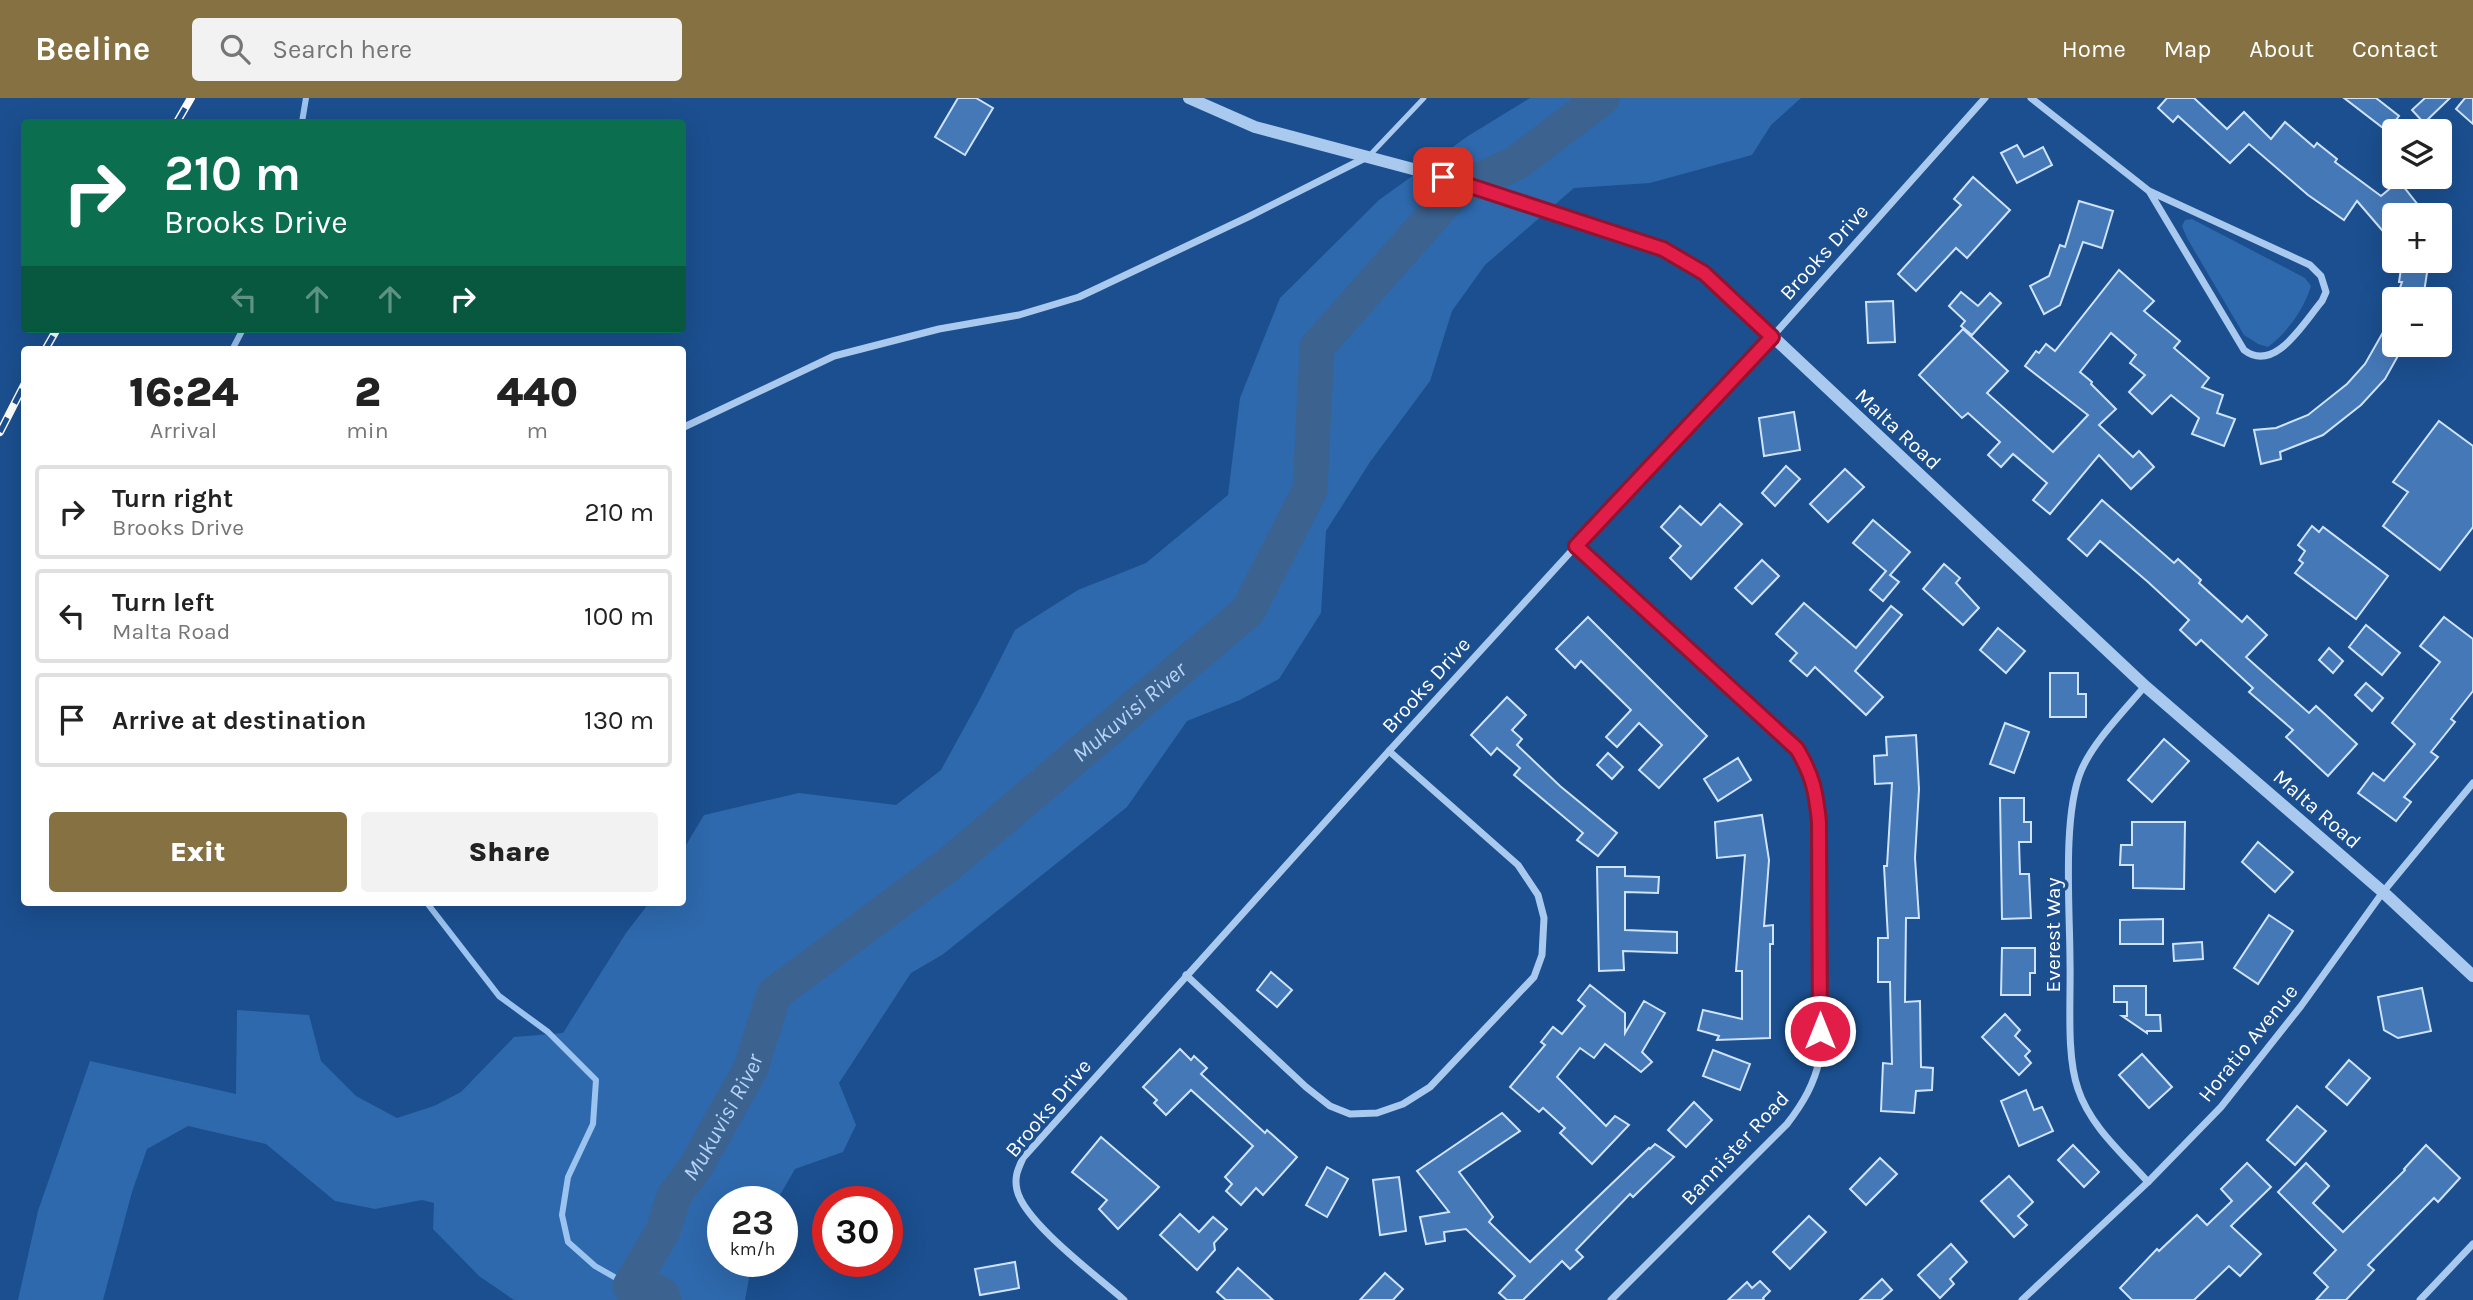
<!DOCTYPE html>
<html lang="en">
<head>
<meta charset="utf-8">
<style>
	body { margin:0; font-family:Karla,sans-serif; background:#f2f2f2; color:#222; height:100vh; display:flex; flex-direction:column; font-size:26px; white-space:nowrap }
	* { box-sizing:border-box; margin:0 }
	p { font-size:23px; color:#767676 }
	.icon { flex:none; width:38px; height:38px; fill:none; stroke:currentColor; stroke-width:2; stroke-linecap:round; stroke-linejoin:round }
	.map { position:relative; flex:1; overflow:hidden }
	.panel { position:absolute; left:21px; top:248px; width:665px; height:560px; display:flex; flex-direction:column; background:#fff; border-radius:7px; box-shadow:0 7px 28px #0002 }
	.panel>* { flex:none }
	.banner { position:absolute; left:21px; top:21px; width:665px; height:214px; border-radius:7px; box-shadow:0 7px 28px #0002; background:#0b6e4f; color:#fff; overflow:hidden }
	.buttons { position:absolute; left:2382px; top:21px; display:grid; gap:14px }
	.buttons a { display:grid; place-items:center; width:70px; height:70px; border-radius:7px; background:#fff; box-shadow:0 7px 28px #0002; font-size:35px }
	.speed { position:absolute; left:707px; top:1088px; display:flex; gap:14px; font-size:35px; font-weight:700; text-align:center }
	.speed>* { display:grid; place-content:center; width:91px; height:91px; border-radius:50%; background:#fff; box-shadow:0 7px 28px #0002; line-height:1 }
	.speed small { font-size:18px; font-weight:400 }
	.speed .limit { border:10px solid #d22; background:#fff; color:#111 }
	.pin { position:absolute; display:grid; place-items:center; width:60px; height:60px; color:#fff; margin:-30px; border-radius:14px; box-shadow:0 4px 10px #0006 }
	.me { position:absolute; width:77px; margin:-38px; rotate:0deg; stroke-linejoin:round; filter:drop-shadow(0 0 5px #0008) }
	.turn { display:flex; align-items:center; gap:24px; height:147px; padding:0 28px; font-size:32px }
	.turn .icon { width:91px; height:91px; stroke-width:2.5 }
	.turn b { display:block; font-size:49px; line-height:60px }
	.lanes { display:flex; align-items:center; height:66px; padding:0 28px; background:#0003; justify-content:center; gap:35px; direction:ltr }
	.lanes .off { opacity:.35 }
	.eta { display:flex; justify-content:space-evenly; align-items:center; height:119px; text-align:center }
	.eta b { font-size:42px; font-weight:800; line-height:49px }
	.cta { display:flex; gap:14px; margin-top:auto; padding:14px 28px }
	.cta a { flex:1; height:80px; border-radius:7px; background:#857141; color:#fff; font-size:28px; font-weight:800; line-height:80px; text-align:center }
	.cta a+a { background:#f2f2f2; color:#222 }
	ul { padding:0; list-style:none }
	li { display:flex; align-items:center; gap:21px; height:94px; margin:0 14px 10px; padding:0 14px; border:4px solid #e0e0e0; border-radius:7px }
	li div { flex:1 }
	li b { display:block; font-size:26px }
	li em { font-style:normal }
	header { display:flex; align-items:center; gap:42px; box-sizing:border-box; height:98px; padding:0 35px; background:#857141; color:#fff }
	header strong { font-size:33px }
	nav { display:flex; gap:38px; margin-inline-start:auto; font-size:24px }
	.search { width:490px; height:63px; background:#f2f2f2; display:flex; align-items:center; gap:18px; box-sizing:border-box; padding:0 24px; border-radius:7px; color:#767676; font-size:26px }
	.map>svg:first-child { display:block }
</style>
</head>
<body>
<header>
<strong>Beeline</strong>
<div class="search"><svg class="icon" aria-label="search" viewBox="0 0 24 24"><circle cx="10" cy="10" r="6"/><path d="M15 15l6 6"/></svg>Search here</div>
<nav><a>Home</a><a>Map</a><a>About</a><a>Contact</a></nav>
</header>
<div class="map">
<svg width="2473" height="1202" viewBox="0 0 2473 1202">
	<rect width="100%" height="100%" fill="#1b4f8f"/>
	<!-- green -->
	<g fill="#2e69ad">
		<polygon points="1530,0 1801,0 1771,27 1752,57 1650,85 1574,90 1485,167 1452,213 1430,283 1370,364 1326,433 1321,515 1279,581 1240,602 1187,623 1127,709 942,857 911,875 839,985 856,1027 843,1054 795,1071 776,1104 723,1104 723,1164 752,1164 745,1202 514,1202 479,1178 433,1131 434,1105 422,1102 375,1111 335,1103 266,1046 188,1028 147,1051 132,1094 103,1202 18,1202 38,1113 90,963 236,996 237,912 309,917 321,963 356,998 397,1020 434,1008 461,994 514,939 563,935 626,835 649,805 682,805 683,752 704,717 799,695 896,707 941,672 980,601 1015,532 1078,492 1146,465 1228,397 1240,300 1280,200 1379,102 1468,38"/>
		<path d="M2192,121l113,59 6,8c-7,23 -24,47 -43,61l-10,-3 -14,-9 -57,-97 -5,-12 3,-6z"/>
	</g>
	<g fill="none" stroke-linecap="round" stroke-linejoin="round">
		<!-- stream -->
		<g stroke="#9cc4f0" stroke-width="6">
			<polyline points="302,24 306,0"/>
			<polyline points="232,252 243,231"/>
			<polyline points="427,805 499,898 548,934 596,982 593,1026 568,1079 562,1117 568,1144 595,1168 630,1188"/>
		</g>
		<!-- river -->
		<path stroke="#3c6290" stroke-width="35" id="s1" d="M664,1202l-2,-5 -14,-7 -18,-2 33,-55 11,-35 21,-28 56,-100 23,-74 175,-130 299,-253 62,-121 7,-143 137,-155 62,-29 86,-65"/>
	</g>
	<!-- building -->
	<g fill="#4478b7" stroke="#cfe3fa" stroke-width="2">
		<polygon points="958,0 976,0 993,10 965,57 935,39"/>
		<polygon points="2167,0 2194,0 2227,31 2244,14 2271,41 2285,24 2314,49 2317,45 2337,61 2335,64 2381,98 2399,83 2426,117 2394,117 2394,146 2357,103 2344,122 2308,97 2249,46 2230,65 2178,18 2173,24 2158,10"/>
		<polygon points="2344,0 2376,0 2399,18 2387,33"/>
		<polygon points="2425,0 2450,0 2424,25 2412,12"/>
		<polygon points="2465,0 2473,0 2473,26 2456,11"/>
		<polygon points="2017,47 2024,59 2043,49 2052,67 2017,85 2001,55"/>
		<polygon points="1973,79 2010,112 1967,160 1956,150 1916,193 1898,176 1961,107 1954,101"/>
		<polygon points="2079,103 2113,113 2102,150 2083,144 2060,207 2044,216 2030,188 2049,178 2060,147 2065,149"/>
		<polygon points="2402,164 2428,168 2423,201 2396,201 2402,184 2399,184"/>
		<polygon points="2119,172 2154,203 2144,213 2180,243 2174,250 2209,280 2202,289 2223,297 2217,315 2235,321 2224,348 2192,336 2199,320 2171,297 2152,316 2129,294 2145,277 2130,265 2136,257 2111,235 2080,274 2092,284 2091,286 2116,311 2099,327 2133,359 2139,353 2154,369 2131,391 2099,357 2050,416 2033,402 2047,385 2013,356 2001,369 1988,357 2000,344 1968,315 1962,320 1919,277 1963,231 2008,273 1987,295 2053,354 2088,317 2025,268 2036,253 2039,255 2046,246 2055,253"/>
		<polygon points="1961,194 1978,208 1990,195 2001,205 1972,237 1961,228 1965,223 1949,208"/>
		<polygon points="1893,203 1895,244 1868,245 1866,204"/>
		<polygon points="2394,215 2394,247 2404,247 2385,281 2361,307 2323,337 2280,354 2281,361 2261,366 2254,332 2276,330 2308,317 2347,286 2365,266"/>
		<polygon points="1794,314 1800,352 1764,358 1759,320"/>
		<polygon points="2439,323 2473,348 2473,429 2440,472 2383,428 2408,394 2393,384"/>
		<polygon points="1786,368 1800,381 1775,408 1762,395"/>
		<polygon points="1845,371 1864,389 1828,424 1810,406"/>
		<polygon points="2102,402 2174,465 2178,461 2201,482 2199,485 2242,524 2247,518 2267,537 2246,559 2309,615 2316,608 2357,646 2328,678 2286,639 2293,632 2249,594 2253,590 2201,542 2196,547 2180,532 2189,522 2148,484 2100,443 2087,458 2068,441"/>
		<polygon points="1720,406 1742,426 1691,481 1670,460 1681,448 1661,429 1680,408 1701,427"/>
		<polygon points="1873,422 1910,454 1890,477 1899,484 1883,503 1870,492 1886,473 1853,445"/>
		<polygon points="2312,428 2319,434 2323,429 2388,478 2356,521 2295,475 2303,465 2299,462 2305,453 2298,447"/>
		<polygon points="1762,462 1779,478 1752,506 1735,490"/>
		<polygon points="1944,466 1960,480 1956,485 1979,510 1963,527 1923,491"/>
		<polygon points="1804,505 1856,550 1891,508 1902,517 1855,573 1883,599 1866,617 1815,569 1807,578 1790,563 1797,555 1776,536"/>
		<polygon points="1588,519 1707,638 1659,690 1639,672 1662,647 1639,625 1617,649 1606,639 1631,612 1581,563 1575,570 1556,551"/>
		<polygon points="2444,519 2473,541 2473,593 2451,621 2455,624 2431,654 2438,659 2404,699 2411,704 2396,723 2358,695 2373,675 2384,683 2415,646 2392,625 2440,564 2420,548"/>
		<polygon points="2366,527 2400,555 2382,577 2349,549"/>
		<polygon points="1998,530 2025,553 2006,575 1980,552"/>
		<polygon points="2329,550 2343,563 2333,575 2319,562"/>
		<polygon points="2050,575 2078,575 2078,596 2086,596 2086,619 2050,619"/>
		<polygon points="2366,585 2383,600 2372,613 2355,597"/>
		<polygon points="1507,599 1526,617 1512,632 1522,641 1517,647 1560,688 1617,735 1598,758 1577,742 1583,735 1514,677 1520,670 1497,650 1491,657 1471,637"/>
		<polygon points="2005,625 2029,634 2014,675 1990,666"/>
		<polygon points="1916,637 1919,691 1915,760 1919,820 1906,820 1905,904 1920,903 1921,969 1933,970 1932,992 1916,993 1914,1015 1881,1013 1883,965 1892,966 1890,884 1878,884 1878,840 1888,840 1884,768 1887,768 1892,685 1875,686 1874,658 1887,657 1886,639"/>
		<polygon points="2164,641 2189,663 2152,704 2128,682"/>
		<polygon points="1608,655 1623,669 1612,681 1597,667"/>
		<polygon points="1738,660 1751,682 1718,703 1704,681"/>
		<polygon points="2000,700 2024,700 2024,724 2031,724 2031,744 2019,744 2020,776 2029,776 2031,820 2002,821"/>
		<polygon points="1762,717 1769,762 1764,828 1773,827 1773,846 1770,846 1770,940 1717,942 1719,938 1698,932 1703,912 1742,921 1742,873 1736,873 1745,757 1717,760 1715,724"/>
		<polygon points="2132,724 2185,724 2184,791 2133,790 2133,767 2120,767 2121,747 2132,747"/>
		<polygon points="2258,744 2293,774 2275,794 2242,764"/>
		<polygon points="1597,769 1625,769 1625,778 1659,779 1658,795 1625,794 1625,832 1677,834 1677,855 1623,853 1624,872 1599,873"/>
		<polygon points="2269,817 2293,833 2258,886 2234,870"/>
		<polygon points="2163,821 2163,846 2120,846 2120,822"/>
		<polygon points="2202,844 2203,861 2174,863 2173,846"/>
		<polygon points="2002,850 2035,850 2035,875 2030,875 2030,897 2001,897"/>
		<polygon points="1271,874 1292,892 1277,909 1257,892"/>
		<polygon points="1590,887 1625,915 1625,935 1644,903 1665,915 1642,954 1652,964 1641,974 1605,946 1594,960 1580,950 1557,979 1606,1028 1615,1018 1629,1027 1592,1066 1560,1035 1565,1030 1543,1010 1539,1014 1510,989 1545,947 1541,944 1553,929 1562,936 1585,908 1578,902"/>
		<polygon points="2114,888 2146,888 2146,917 2160,917 2161,933 2147,933 2147,935 2122,918 2127,918 2127,904 2114,904"/>
		<polygon points="2422,890 2431,933 2398,940 2384,932 2378,899"/>
		<polygon points="2005,916 2020,932 2015,938 2030,953 2025,958 2031,965 2019,977 1982,939"/>
		<polygon points="1180,951 1191,962 1194,958 1207,970 1201,976 1265,1035 1267,1032 1297,1059 1263,1097 1256,1090 1241,1107 1226,1093 1232,1086 1225,1079 1253,1048 1191,992 1166,1017 1154,1005 1157,1002 1143,989"/>
		<polygon points="1713,952 1750,966 1740,992 1703,978"/>
		<polygon points="2142,956 2172,989 2149,1010 2119,977"/>
		<polygon points="2349,962 2370,980 2347,1007 2326,989"/>
		<polygon points="2026,992 2034,1012 2042,1009 2053,1033 2019,1048 2001,1003"/>
		<polygon points="1694,1004 1712,1022 1686,1049 1668,1032"/>
		<polygon points="2297,1008 2326,1033 2295,1067 2267,1042"/>
		<polygon points="1502,1015 1520,1033 1459,1074 1493,1119 1489,1124 1530,1164 1649,1050 1650,1051 1655,1046 1674,1059 1633,1099 1630,1096 1576,1152 1583,1159 1570,1171 1562,1163 1523,1202 1507,1202 1499,1195 1515,1178 1466,1131 1444,1134 1445,1143 1426,1146 1420,1119 1449,1114 1417,1073"/>
		<polygon points="1101,1039 1159,1089 1118,1131 1099,1111 1107,1102 1072,1074"/>
		<polygon points="2073,1047 2099,1074 2084,1089 2058,1062"/>
		<polygon points="2426,1047 2460,1080 2438,1104 2434,1100 2368,1167 2374,1172 2346,1202 2316,1202 2328,1189 2314,1175 2336,1152 2278,1094 2306,1065 2329,1088 2313,1105 2343,1134 2405,1072 2404,1071"/>
		<polygon points="1880,1060 1897,1076 1866,1107 1850,1091"/>
		<polygon points="2247,1065 2271,1089 2231,1128 2261,1156 2240,1178 2229,1168 2194,1202 2132,1202 2120,1190 2157,1151 2159,1153 2197,1117 2207,1127 2232,1103 2221,1091"/>
		<polygon points="1327,1069 1348,1081 1327,1119 1306,1107"/>
		<polygon points="2009,1078 2033,1104 2018,1118 2027,1127 2014,1139 1981,1103"/>
		<polygon points="1399,1079 1406,1133 1380,1137 1373,1082"/>
		<polygon points="1180,1116 1199,1134 1213,1119 1227,1131 1214,1145 1215,1152 1197,1172 1160,1137"/>
		<polygon points="1809,1118 1826,1134 1790,1171 1773,1154"/>
		<polygon points="1951,1146 1967,1164 1950,1181 1954,1186 1940,1200 1918,1177"/>
		<polygon points="1015,1164 1019,1190 980,1197 975,1171"/>
		<polygon points="1238,1170 1273,1202 1226,1202 1217,1194"/>
		<polygon points="1385,1175 1403,1191 1393,1202 1360,1202"/>
		<polygon points="1882,1181 1892,1192 1881,1202 1860,1202"/>
		<polygon points="1760,1183 1770,1193 1763,1200 1764,1202 1728,1202 1747,1184 1752,1190"/>
	</g>
	<g fill="none" stroke-linecap="round" stroke-linejoin="round">
		<!-- service -->
		<polyline stroke="#a9c9ee" stroke-width="5" points="1369,58 1424,0"/>
		<!-- minor -->
		<g stroke="#a9c9ee" stroke-width="7">
			<path d="M2031,0l118,93 161,74 11,11 5,16 -4,9c-18,21 -47,73 -78,49l-95,-159"/>
			<polyline points="682,330 834,258 939,231 1019,217 1079,199 1248,119 1365,60"/>
			<path d="M1576,448l221,203c16,27 19,43 22,73l1,236c-6,26 -16,44 -33,66l-176,176"/>
			<path d="M2145,588c-21,25 -52,56 -64,85 -19,46 -11,140 -11,191 1,37 -4,93 8,127 12,37 45,65 70,93"/>
			<polyline points="1186,877 1306,989 1330,1008 1350,1016 1377,1015 1403,1006 1430,989 1534,879 1542,857 1544,820 1538,797 1518,767 1389,653"/>
			<path d="M1124,1202c-27,-24 -100,-78 -107,-110 -3,-13 1,-21 6,-32l366,-407 187,-205 196,-209 213,-239"/>
			<polyline points="2022,1202 2148,1084 2221,1009 2301,908 2383,794 2473,685"/>
			<polyline points="2420,1202 2473,1146"/>
		</g>
		<!-- tertiary -->
		<polyline stroke="#a9c9ee" stroke-width="12" points="1189,0 1255,29 1443,79 1624,138 1663,151 1705,175 2145,588 2383,794 2473,878"/>
		<defs>
			<g id="rail">
				<polyline points="177,24 191,0"/>
				<polyline points="45,252 57,231"/>
				<polyline points="0,334 24,287"/>
			</g>
		</defs>
		<!-- rail casing -->
		<use href="#rail" stroke="#fff" stroke-width="8"/>
		<!-- rail -->
		<use href="#rail" stroke="#1b4f8f" stroke-width="5" stroke-dasharray="16" stroke-linecap="butt"/>
	</g>
	<g fill="none" stroke-linecap="round" stroke-linejoin="round">
		<defs>
			<path id="route" d="M1443,79l220,72 41,24 68,64 -196,209 221,203c16,27 19,43 22,73l1,209"/>
		</defs>
		<!-- route casing -->
		<use href="#route" stroke="#92132f" stroke-width="18"/>
		<!-- route -->
		<use href="#route" stroke="#e11d48" stroke-width="12"/>
	</g>
	<g text-anchor="middle" dominant-baseline="central" stroke-width="7" stroke-linejoin="round" paint-order="stroke">
		<!-- street labels -->
		<g font-size="21" fill="#fff" stroke="#1b4f8f">
			<text transform="translate(1824 154) rotate(-48)">Brooks Drive</text>
			<text transform="translate(1898 331) rotate(43)">Malta Road</text>
			<text transform="translate(1426 587) rotate(-48)">Brooks Drive</text>
			<text transform="translate(2317 711) rotate(41)">Malta Road</text>
			<text transform="translate(2053 837) rotate(-90)">Everest Way</text>
			<text transform="translate(2248 945) rotate(-51)">Horatio Avenue</text>
			<text transform="translate(1048 1010) rotate(-50)">Brooks Drive</text>
			<text transform="translate(1735 1050) rotate(-47)">Bannister Road</text>
		</g>
		<!-- water labels -->
		<g font-size="23" font-style="italic" fill="#b5d3f5" stroke="#1b4f8f">
			<text stroke="none"><textPath href="#s1" startOffset="821">Mukuvisi River</textPath></text>
			<text stroke="none"><textPath href="#s1" startOffset="233">Mukuvisi River</textPath></text>
		</g>
	</g>
</svg>
<div class="buttons">
<a><svg class="icon" aria-label="layers" viewBox="0 0 24 24"><path d="M12 4l9 5-9 5-9-5zM3 14l9 5 9-5"/></svg></a>
<a>+</a>
<a>−</a>
</div>
<div class="speed"><div>23<small>km/h</small></div><div class="limit">30</div></div>
<div class="pin" style="left:1443px;top:79px;background:#d93025"><svg class="icon" aria-label="arrive" viewBox="0 0 24 24"><path d="M6 21V4h12l-3 4 3 4H6"/></svg></div>
<svg class="me" style="left:1820px;top:933px" viewBox="-20 -20 40 40"><circle r="17" fill="#e11d48" stroke="#fff" stroke-width="3"/><path d="M0-11L8 9 0 5-8 9z" fill="#fff"/></svg>
<div class="banner">
<div class="turn"><svg class="icon" aria-label="right" viewBox="0 0 24 24"><path d="M7 20v-9h11M14 6l5 5-5 5"/></svg><div><b>210 m</b>Brooks Drive</div></div>
<div class="lanes"><svg class="icon off" aria-label="left" viewBox="0 0 24 24"><path d="M17 20v-9H6M10 6l-5 5 5 5"/></svg><svg class="icon off" aria-label="ahead" viewBox="0 0 24 24"><path d="M12 20V5M6 11l6-6 6 6"/></svg><svg class="icon off" aria-label="ahead" viewBox="0 0 24 24"><path d="M12 20V5M6 11l6-6 6 6"/></svg><svg class="icon" aria-label="right" viewBox="0 0 24 24"><path d="M7 20v-9h11M14 6l5 5-5 5"/></svg></div>
</div>
<section class="panel">
<div class="eta">
<div><b>16:24</b><p>Arrival</p></div>
<div><b>2</b><p>min</p></div>
<div><b>440</b><p>m</p></div>
</div>
<ul>
<li><svg class="icon" aria-label="right" viewBox="0 0 24 24"><path d="M7 20v-9h11M14 6l5 5-5 5"/></svg><div><b>Turn right</b><p>Brooks Drive</p></div><em>210 m</em></li>
<li><svg class="icon" aria-label="left" viewBox="0 0 24 24"><path d="M17 20v-9H6M10 6l-5 5 5 5"/></svg><div><b>Turn left</b><p>Malta Road</p></div><em>100 m</em></li>
<li><svg class="icon" aria-label="arrive" viewBox="0 0 24 24"><path d="M6 21V4h12l-3 4 3 4H6"/></svg><div><b>Arrive at destination</b></div><em>130 m</em></li>
</ul>
<div class="cta"><a>Exit</a><a>Share</a></div>
</section>
</div>
</body>
</html>
